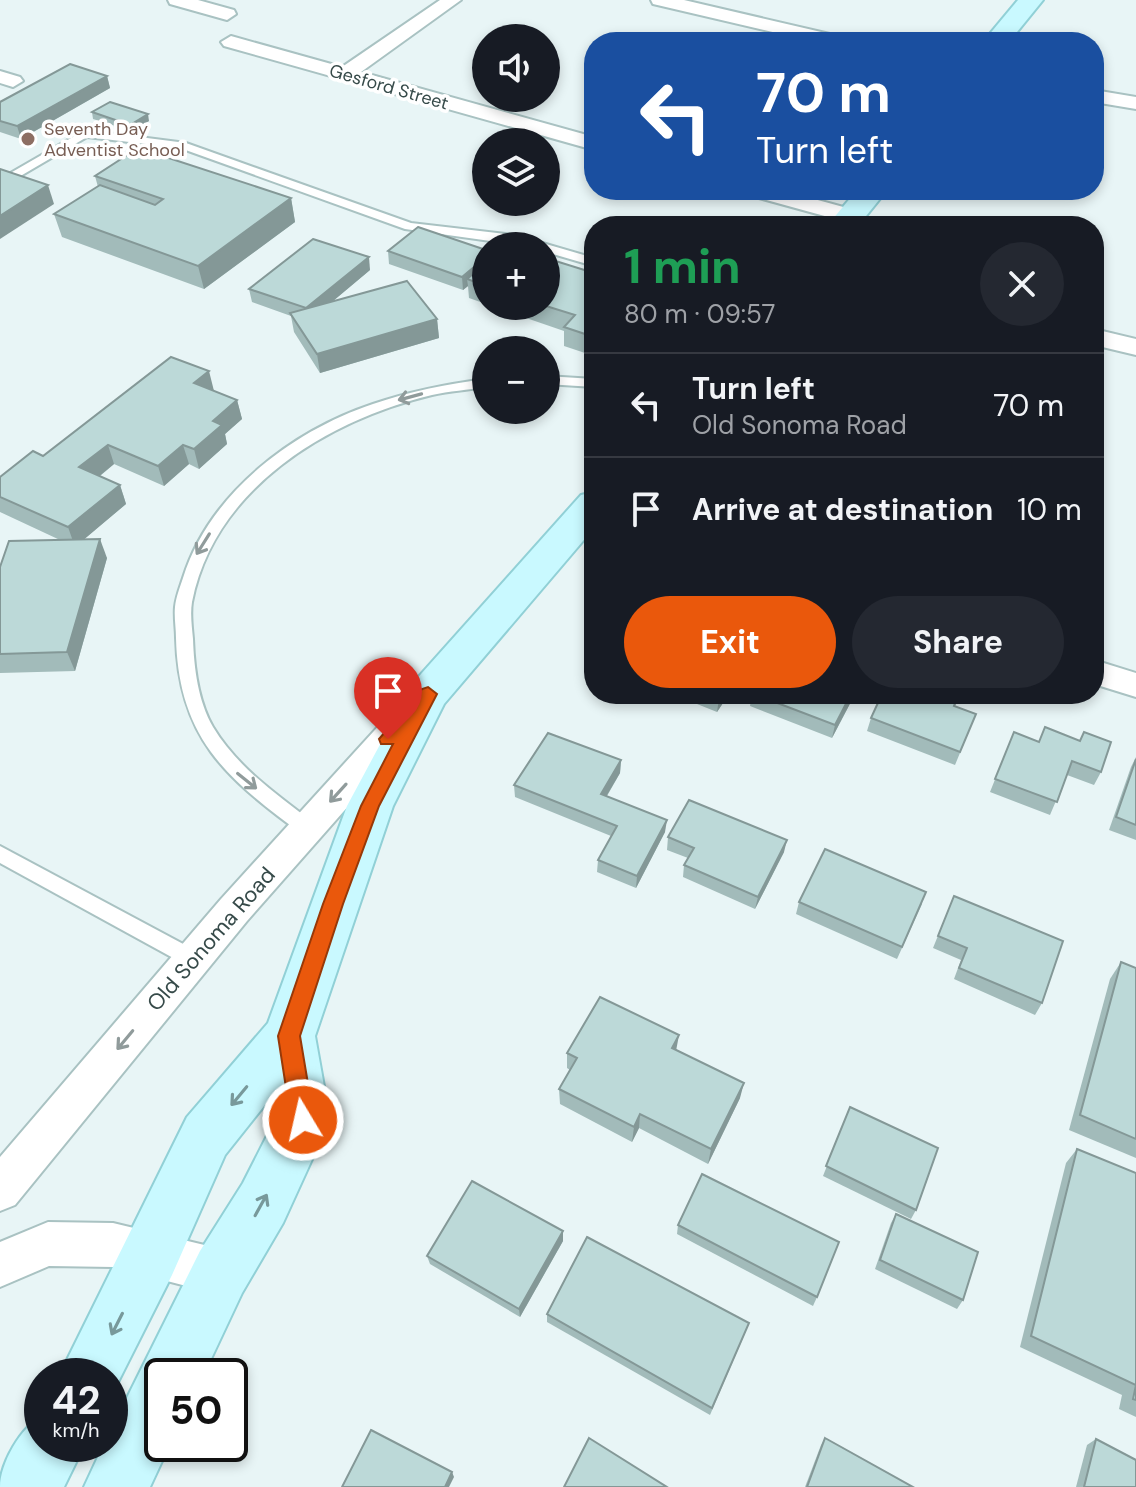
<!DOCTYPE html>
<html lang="en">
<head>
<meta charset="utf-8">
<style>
	body { margin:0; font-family:"DM Sans",sans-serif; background:#242831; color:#f1f3f6; height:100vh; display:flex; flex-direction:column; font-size:30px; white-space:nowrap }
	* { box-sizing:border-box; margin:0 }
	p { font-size:26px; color:#9ea1a6 }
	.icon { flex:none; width:44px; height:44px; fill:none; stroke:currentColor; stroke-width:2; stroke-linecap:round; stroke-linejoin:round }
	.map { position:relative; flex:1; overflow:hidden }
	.panel { position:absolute; left:584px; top:216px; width:520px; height:488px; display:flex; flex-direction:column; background:#171b24; border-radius:32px; box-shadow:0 4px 12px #0003 }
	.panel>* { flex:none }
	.hud { position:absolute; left:584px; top:32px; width:520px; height:168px; border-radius:32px; box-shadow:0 4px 12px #0003; background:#1a4fa0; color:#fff; overflow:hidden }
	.controls { position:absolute; left:472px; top:24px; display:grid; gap:16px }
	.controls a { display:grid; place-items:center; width:88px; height:88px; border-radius:50%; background:#171b24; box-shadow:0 4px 12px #0003; font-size:40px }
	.speed { position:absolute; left:24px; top:1358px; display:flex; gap:16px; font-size:40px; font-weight:700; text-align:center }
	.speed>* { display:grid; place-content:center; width:104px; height:104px; border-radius:50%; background:#171b24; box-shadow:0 4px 12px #0003; line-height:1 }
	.speed small { font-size:20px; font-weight:400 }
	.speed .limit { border:4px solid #111; border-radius:12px; background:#fff; color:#111 }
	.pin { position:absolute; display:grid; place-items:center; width:68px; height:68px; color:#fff; margin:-82px -34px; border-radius:50% 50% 50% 0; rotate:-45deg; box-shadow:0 0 8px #0007 }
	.pin .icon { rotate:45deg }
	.me { position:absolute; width:88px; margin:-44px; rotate:351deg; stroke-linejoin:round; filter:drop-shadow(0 0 6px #0008) }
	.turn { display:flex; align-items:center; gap:28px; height:168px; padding:0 40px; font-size:36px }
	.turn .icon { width:104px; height:104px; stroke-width:2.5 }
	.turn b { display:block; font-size:56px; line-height:68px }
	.round { display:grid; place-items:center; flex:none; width:84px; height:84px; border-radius:42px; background:#242831 }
	.overview { display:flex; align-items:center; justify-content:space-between; height:136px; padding:0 40px }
	h1 { font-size:48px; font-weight:700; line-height:60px; color:#1e9e55 }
	.action { display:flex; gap:16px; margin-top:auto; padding:16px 40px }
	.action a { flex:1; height:92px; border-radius:48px; background:#ea580c; color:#fff; font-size:32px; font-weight:700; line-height:92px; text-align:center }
	.action a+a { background:#242831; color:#f1f3f6 }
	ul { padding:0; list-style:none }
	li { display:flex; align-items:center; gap:24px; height:104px; padding:0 40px; border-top:2px solid #363941 }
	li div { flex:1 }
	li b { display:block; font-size:30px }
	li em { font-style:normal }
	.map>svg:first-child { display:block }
</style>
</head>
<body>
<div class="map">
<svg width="1136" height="1487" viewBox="0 0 1136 1487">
	<rect width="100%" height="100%" fill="#e8f5f6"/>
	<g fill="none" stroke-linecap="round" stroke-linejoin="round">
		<defs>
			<g id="lane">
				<polygon points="85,130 186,143 411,223 515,235 594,258 594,266 546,252 546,246 526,246 405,229 180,148 87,137 0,188 0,179"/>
				<polygon points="546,376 594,379 594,387 546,384"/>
				<path d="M486,379v8c-18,3 -37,4 -54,8 -105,25 -218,94 -240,207 -2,12 0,25 1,37 1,29 5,62 20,88 24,40 64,68 101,96l2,5 -2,5 -7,3 -7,-3c-31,-24 -65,-48 -89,-81 -25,-34 -34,-73 -35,-114 0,-10 -2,-21 -1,-31 1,-10 5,-20 8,-29 26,-84 109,-147 190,-174 38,-13 74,-20 113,-25z"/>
				<polygon points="0,846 200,953 203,959 200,965 193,968 186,965 0,863"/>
			</g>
			<g id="street">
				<polygon points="168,0 198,0 234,10 236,14 227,20 170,4"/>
				<polygon points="440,0 461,0 361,72 594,137 594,150 224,46 221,42 231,36 342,67"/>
				<polygon points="651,0 684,0 847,38 850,42 815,42 653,4"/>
				<polygon points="0,71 20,77 23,81 13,87 0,83"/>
				<polygon points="1094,90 1136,97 1136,109 1094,102"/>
				<polygon points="745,190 781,190 858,211 861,216 858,221 850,223 748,195"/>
				<polygon points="1094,329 1136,339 1136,355 1094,345"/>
				<polygon points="1094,660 1136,673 1136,697 1094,684"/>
				<polygon points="406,705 418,709 423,718 418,727 247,921 15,1205 0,1211 0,1157 221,899 394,709"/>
				<polygon points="48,1222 113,1223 221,1249 237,1256 244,1272 237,1288 221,1295 113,1267 49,1266 0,1287 0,1242"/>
			</g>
			<g id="secondary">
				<polygon points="1018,0 1043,0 1009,42 983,42"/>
				<polygon points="857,190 887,190 858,226 827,226"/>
				<polygon points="594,492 594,528 444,704 393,806 315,1036 330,1120 283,1223 242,1293 203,1376 162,1376 162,1444 170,1444 150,1487 84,1487 104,1444 110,1444 110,1432 200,1251 243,1183 276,1118 272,1096 225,1155 172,1275 110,1398 110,1376 59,1376 187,1117 268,1023 347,806 413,683 581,495"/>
				<path d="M42,1417v27h43l-21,43h-64c0,-23 21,-61 42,-70z"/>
			</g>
		</defs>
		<!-- lane casing -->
		<use href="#lane" stroke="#a9c2c2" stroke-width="4"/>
		<!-- street casing -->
		<use href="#street" stroke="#a9c2c2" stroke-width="4"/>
		<!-- secondary casing -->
		<use href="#secondary" stroke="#91d0d6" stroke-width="4"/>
		<!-- lane -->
		<use href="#lane" fill="#fff" fill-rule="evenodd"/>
		<!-- street -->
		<use href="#street" fill="#fff" fill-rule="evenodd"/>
		<!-- secondary -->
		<use href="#secondary" fill="#c9f9ff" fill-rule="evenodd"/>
	</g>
	<!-- wall -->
	<g fill="#a2bbba">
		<polygon points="107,76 110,88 21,139 0,132 0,102"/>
		<polygon points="92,112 149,121 131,131 93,119"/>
		<polygon points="95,176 291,198 295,222 204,289 62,237 54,214 98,187"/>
		<polygon points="486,250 486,304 469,298 468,286 463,290 389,264 388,251"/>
		<polygon points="370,270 333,301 437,319 439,338 320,373 294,332 291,316 252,302 249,289"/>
		<polygon points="594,273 594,356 564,346 564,331 491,306 546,306"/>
		<polygon points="214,391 237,400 242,419 225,434 227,444 199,469 189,464 164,486 114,464 100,476 120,485 126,504 84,539 107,558 75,671 0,673 0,567 60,540 0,512 0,477 43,456"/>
		<polygon points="672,694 729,694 717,712"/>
		<polygon points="752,694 855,694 832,738 750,706"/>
		<polygon points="959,694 955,706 976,714 955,765 867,731 871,718"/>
		<polygon points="1014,732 1101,772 1094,785 1067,775 1050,815 990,792"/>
		<polygon points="1136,757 1136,840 1109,830 1131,767"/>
		<polygon points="621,760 620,773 607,796 665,832 636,888 597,872 598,860 611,836 515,797 514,785"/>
		<polygon points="668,837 784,852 755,909 683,877 684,865 688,858 667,850"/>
		<polygon points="954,896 1042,1003 1035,1015 954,979 961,960 933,948"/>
		<polygon points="799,902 922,904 897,959 796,914"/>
		<polygon points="1121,962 1136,968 1136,1158 1069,1130 1110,979"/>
		<polygon points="677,1050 740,1098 708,1164 639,1128 632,1142 560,1104 559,1089 570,1070 567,1068 567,1053"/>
		<polygon points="850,1107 916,1210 911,1219 823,1176"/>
		<polygon points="1077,1149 1136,1173 1136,1417 1119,1409 1122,1395 1020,1347 1066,1163"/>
		<polygon points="896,1214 963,1300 957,1309 875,1269 891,1223"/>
		<polygon points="678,1225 817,1297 813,1306 677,1234"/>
		<polygon points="563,1231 563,1241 520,1317 430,1264 427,1256"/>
		<polygon points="547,1314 746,1331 710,1415 547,1322"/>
		<polygon points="825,1438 913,1487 805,1487 821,1445"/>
		<polygon points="1096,1439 1136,1487 1076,1487 1087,1445"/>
	</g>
	<!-- shaded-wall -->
	<g fill="#849897">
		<polygon points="107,76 110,88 21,139 17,126"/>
		<polygon points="148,114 149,121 131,131 130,125"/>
		<polygon points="48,185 54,204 0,239 0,216"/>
		<polygon points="291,198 295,222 204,289 198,266"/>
		<polygon points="369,257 370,270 308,322 306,308"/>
		<polygon points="486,257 486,271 467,279 468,286 463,290 462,277"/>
		<polygon points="437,319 439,338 320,373 317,354"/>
		<polygon points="209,371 214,391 194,383"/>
		<polygon points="237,400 242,419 225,434 227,444 199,469 194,449 213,421"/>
		<polygon points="108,445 114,464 86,487 79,467"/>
		<polygon points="183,445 189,464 164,486 158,466"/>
		<polygon points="120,485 126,504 75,547 68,527"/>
		<polygon points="100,539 107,558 75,671 67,652"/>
		<polygon points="722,694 729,694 717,712 719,699"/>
		<polygon points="851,694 855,694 832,738 835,725"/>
		<polygon points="621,760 620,773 600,807 601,794"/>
		<polygon points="667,820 665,832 636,888 637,876"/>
		<polygon points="787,840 784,852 755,909 758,897"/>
		<polygon points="679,1035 676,1051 672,1048"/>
		<polygon points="744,1083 740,1098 708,1164 711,1149"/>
		<polygon points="640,1114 639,1128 632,1142 634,1127"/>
		<polygon points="563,1231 563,1241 520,1317 519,1309"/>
		<polygon points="452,1472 454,1477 449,1487 445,1487"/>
	</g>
	<!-- building -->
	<g fill="#bcd9d8" stroke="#849897" stroke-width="2">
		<polygon points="70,64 107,76 17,126 0,121 0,102"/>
		<polygon points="110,102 148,114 130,125 92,112"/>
		<polygon points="138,148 291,198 198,266 54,214 100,185 155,205 163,199 95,176"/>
		<polygon points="0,169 48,185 0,216"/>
		<polygon points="418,227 486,250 486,257 462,277 388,251"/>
		<polygon points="313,239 369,257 306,308 249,289"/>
		<polygon points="546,258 594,273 594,337 564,327 575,315 546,306"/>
		<polygon points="486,263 486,286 467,279"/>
		<polygon points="407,281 437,319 317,354 290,313"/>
		<polygon points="171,357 209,371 194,383 237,400 213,421 222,425 194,449 183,445 158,466 108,445 79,467 120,485 68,527 0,497 0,477 33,451 43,456"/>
		<polygon points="100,539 67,652 0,654 0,567 9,541"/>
		<polygon points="706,694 722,694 719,699"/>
		<polygon points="754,694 851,694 835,725"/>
		<polygon points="882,694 959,694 954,706 976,714 960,752 871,718"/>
		<polygon points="1045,727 1080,741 1084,732 1111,742 1101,772 1072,761 1057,802 995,779 1014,732 1039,742"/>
		<polygon points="548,733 621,760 601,794 667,820 637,876 598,860 617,826 514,785"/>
		<polygon points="1136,759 1136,825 1116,817"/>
		<polygon points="689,800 787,840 758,897 684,865 694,848 668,837"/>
		<polygon points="825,849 926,892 902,947 799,902"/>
		<polygon points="954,896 1063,941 1042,1003 959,968 967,948 938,936"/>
		<polygon points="1121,962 1136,968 1136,1139 1080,1115"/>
		<polygon points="600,997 679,1035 672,1048 744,1083 711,1149 640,1114 634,1127 559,1089 577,1058 567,1053"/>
		<polygon points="850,1107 938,1148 916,1210 826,1166"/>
		<polygon points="1077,1149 1136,1173 1136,1400 1133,1399 1136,1385 1031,1336"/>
		<polygon points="702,1174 839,1242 817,1297 678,1225"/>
		<polygon points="472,1181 563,1231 519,1309 427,1256"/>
		<polygon points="896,1214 978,1252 963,1300 880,1260"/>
		<polygon points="587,1237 749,1323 712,1408 547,1314"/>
		<polygon points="371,1430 452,1472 445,1487 342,1487"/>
		<polygon points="589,1438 667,1487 564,1487"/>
		<polygon points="825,1438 913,1487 807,1487"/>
		<polygon points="1096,1439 1136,1460 1136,1487 1084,1487"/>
	</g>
	<!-- one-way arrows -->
	<defs><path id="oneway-shaft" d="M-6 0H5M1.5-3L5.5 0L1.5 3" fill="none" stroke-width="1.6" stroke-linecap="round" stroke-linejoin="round" transform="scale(2)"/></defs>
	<g stroke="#909b9b">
		<use href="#oneway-shaft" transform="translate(410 397) rotate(165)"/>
		<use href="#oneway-shaft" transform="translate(203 544) rotate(122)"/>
		<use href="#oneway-shaft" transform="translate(247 781) rotate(39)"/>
		<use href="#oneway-shaft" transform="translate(338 793) rotate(132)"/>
		<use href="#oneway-shaft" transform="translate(125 1040) rotate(130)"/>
	</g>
	<g stroke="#78999b">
		<use href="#oneway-shaft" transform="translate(239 1096) rotate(130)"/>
		<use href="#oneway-shaft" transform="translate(261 1205) rotate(-61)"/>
		<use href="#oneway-shaft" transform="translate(117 1324) rotate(117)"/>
	</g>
	<!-- route -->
	<polygon fill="#ea580c" stroke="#983908" stroke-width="2" points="428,687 437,694 379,806 343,904 300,1036 314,1120 311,1127 303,1131 295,1127 291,1120 278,1036 323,904 361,806 393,744 381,744 379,739 422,689"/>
	<!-- markers -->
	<circle fill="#8d6e63" stroke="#fff" stroke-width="3" cx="28" cy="139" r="8"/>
	<g text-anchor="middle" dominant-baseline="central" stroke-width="7" stroke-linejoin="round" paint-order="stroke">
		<!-- far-street labels -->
		<g font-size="18" fill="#364a49" stroke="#fff">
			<text transform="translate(389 87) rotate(16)">Gesford Street</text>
		</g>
		<!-- far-education labels -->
		<g font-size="18" fill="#785e54" stroke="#fff" text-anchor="start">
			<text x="44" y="129">Seventh Day<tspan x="44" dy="21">Adventist School</tspan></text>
		</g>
		<!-- street labels -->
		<g font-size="22" fill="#364a49" stroke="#fff">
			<text transform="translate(211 939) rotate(-49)">Old Sonoma Road</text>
		</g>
	</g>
</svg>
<div class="controls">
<a><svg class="icon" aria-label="sound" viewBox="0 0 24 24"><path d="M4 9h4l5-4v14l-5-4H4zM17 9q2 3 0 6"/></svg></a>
<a><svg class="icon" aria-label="layers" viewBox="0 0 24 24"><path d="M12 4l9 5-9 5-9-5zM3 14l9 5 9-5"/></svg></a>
<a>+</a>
<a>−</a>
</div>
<div class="speed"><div>42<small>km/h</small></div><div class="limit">50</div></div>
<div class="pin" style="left:388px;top:739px;background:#d93025"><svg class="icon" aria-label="arrive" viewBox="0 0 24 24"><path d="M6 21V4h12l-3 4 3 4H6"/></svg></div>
<svg class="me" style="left:303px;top:1120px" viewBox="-20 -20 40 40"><circle r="17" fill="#ea580c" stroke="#fff" stroke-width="3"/><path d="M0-11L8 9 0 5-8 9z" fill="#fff"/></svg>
<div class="hud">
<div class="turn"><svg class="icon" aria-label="left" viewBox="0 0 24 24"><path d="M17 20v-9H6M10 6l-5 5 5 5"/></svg><div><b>70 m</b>Turn left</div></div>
</div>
<section class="panel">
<div class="overview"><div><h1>1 min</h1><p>80 m · 09:57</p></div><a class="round"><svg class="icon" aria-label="close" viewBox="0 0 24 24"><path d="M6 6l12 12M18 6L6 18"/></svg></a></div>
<ul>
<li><svg class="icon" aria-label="left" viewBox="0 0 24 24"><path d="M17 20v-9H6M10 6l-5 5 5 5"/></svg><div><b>Turn left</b><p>Old Sonoma Road</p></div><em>70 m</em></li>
<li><svg class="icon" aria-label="arrive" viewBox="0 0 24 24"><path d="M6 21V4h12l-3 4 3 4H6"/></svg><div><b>Arrive at destination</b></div><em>10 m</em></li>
</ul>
<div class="action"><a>Exit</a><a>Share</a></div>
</section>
</div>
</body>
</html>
